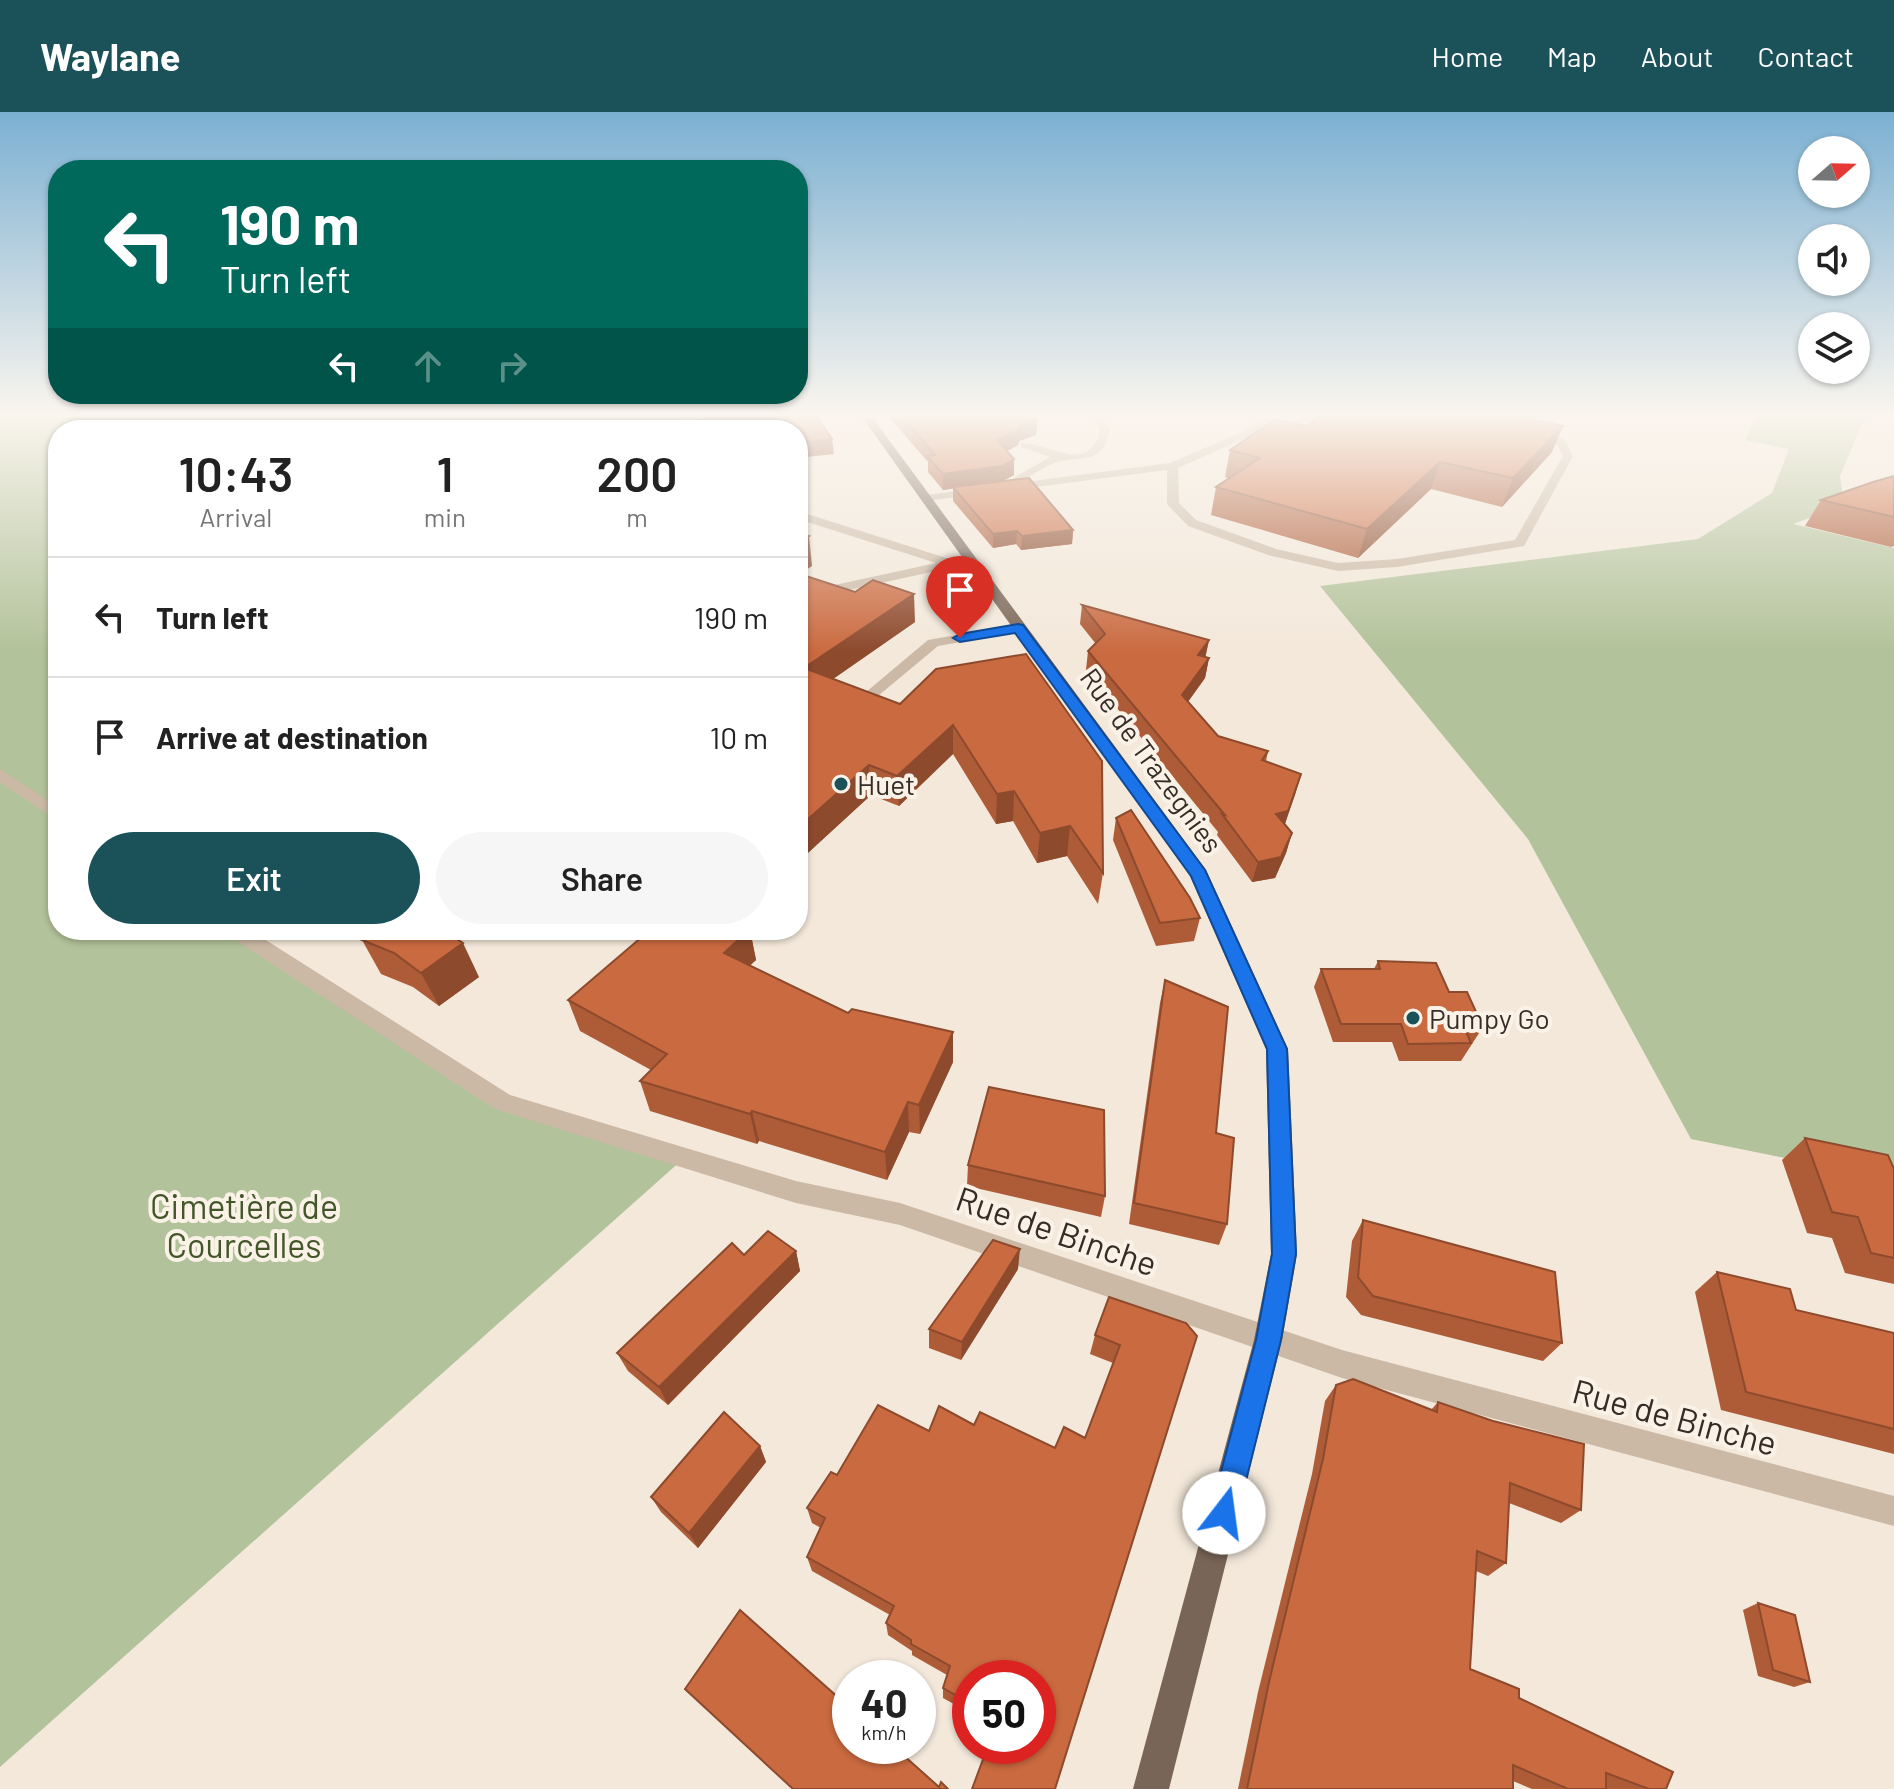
<!DOCTYPE html>
<html lang="en">
<head>
<meta charset="utf-8">
<style>
	body { margin:0; font-family:Barlow,sans-serif; background:#f6f6f6; color:#222; height:100vh; display:flex; flex-direction:column; font-size:30px; white-space:nowrap }
	* { box-sizing:border-box; margin:0 }
	p { font-size:26px; color:#767676 }
	.icon { flex:none; width:44px; height:44px; fill:none; stroke:currentColor; stroke-width:2; stroke-linecap:round; stroke-linejoin:round }
	.map { position:relative; flex:1; overflow:hidden }
	.side { position:absolute; left:48px; top:308px; width:760px; height:520px; display:flex; flex-direction:column; background:#fff; border-radius:32px; box-shadow:0 2px 6px #0004 }
	.side>* { flex:none }
	.banner { position:absolute; left:48px; top:48px; width:760px; height:244px; border-radius:32px; box-shadow:0 2px 6px #0004; background:#00695c; color:#fff; overflow:hidden }
	.needle { width:52px; rotate:70deg }
	.fabs { position:absolute; left:1798px; top:24px; display:grid; gap:16px }
	.fabs a { display:grid; place-items:center; width:72px; height:72px; border-radius:50%; background:#fff; box-shadow:0 2px 6px #0004; font-size:40px }
	.speed { position:absolute; left:832px; top:1548px; display:flex; gap:16px; font-size:40px; font-weight:700; text-align:center }
	.speed>* { display:grid; place-content:center; width:104px; height:104px; border-radius:50%; background:#fff; box-shadow:0 2px 6px #0004; line-height:1 }
	.speed small { font-size:20px; font-weight:400 }
	.speed .limit { border:12px solid #d22; background:#fff; color:#111 }
	.pin { position:absolute; display:grid; place-items:center; width:68px; height:68px; color:#fff; margin:-82px -34px; border-radius:50% 50% 50% 0; rotate:-45deg; box-shadow:0 0 8px #0007 }
	.pin .icon { rotate:45deg }
	.me { position:absolute; width:88px; margin:-44px; rotate:15deg; stroke-linejoin:round; filter:drop-shadow(0 0 6px #0008) }
	.turn { display:flex; align-items:center; gap:28px; height:168px; padding:0 40px; font-size:36px }
	.turn .icon { width:104px; height:104px; stroke-width:2.5 }
	.turn b { display:block; font-size:56px; line-height:68px }
	.lanes { display:flex; align-items:center; height:76px; padding:0 40px; background:#0003; justify-content:center; gap:40px; direction:ltr }
	.lanes .off { opacity:.35 }
	.eta { display:flex; justify-content:space-evenly; align-items:center; height:136px; text-align:center }
	.eta b { font-size:48px; font-weight:600; line-height:56px }
	.button { display:flex; gap:16px; margin-top:auto; padding:16px 40px }
	.button a { flex:1; height:92px; border-radius:48px; background:#1b525a; color:#fff; font-size:32px; font-weight:600; line-height:92px; text-align:center }
	.button a+a { background:#f6f6f6; color:#222 }
	ul { padding:0; list-style:none }
	li { display:flex; align-items:center; gap:24px; height:120px; padding:0 40px; border-top:2px solid #e0e0e0 }
	li div { flex:1 }
	li b { display:block; font-size:30px }
	li em { font-style:normal }
	header { display:flex; align-items:center; gap:48px; box-sizing:border-box; height:112px; padding:0 40px; background:#1b525a; color:#fff }
	header strong { font-size:38px }
	nav { display:flex; gap:44px; margin-inline-start:auto; font-size:28px }
	.map>svg:first-child { display:block }
</style>
</head>
<body>
<header>
<strong>Waylane</strong>
<nav><a>Home</a><a>Map</a><a>About</a><a>Contact</a></nav>
</header>
<div class="map">
<svg width="1894" height="1677" viewBox="0 0 1894 1677">
	<rect width="100%" height="100%" fill="#f3e8da"/>
	<!-- green -->
	<g fill="#b2c29a">
		<polygon points="0,305 688,305 659,318 58,318 58,818 236,818 503,990 683,1047 0,1655"/>
		<polygon points="1756,305 1865,305 1840,364 1844,393 1793,412 1894,436 1894,1068 1691,1027 1528,727 1320,474 1698,427 1772,381 1789,337 1745,328"/>
	</g>
	<g fill="none" stroke-linecap="round" stroke-linejoin="round">
		<!-- minor -->
		<g fill="#cbb9a6" fill-rule="evenodd">
			<path d="M1091,305h10l9,12c-7,40 -31,24 -58,35 -12,5 -23,13 -34,19l152,-20 74,-32 18,-14h12l-22,18 -74,33 1,35 17,17 80,29 62,14 59,-4 118,-19 48,-84 -7,-13 -37,-20 2,-6h12l-3,4 34,18 9,17 -49,90 -127,21 -59,4 -70,-16 -80,-29 -21,-22v-34l-241,31 -6,-3 6,-3 76,-10 48,-28 -29,-10v-4c28,-1 69,34 79,-14z"/>
			<polygon points="1301,305 1312,305 1283,330 1275,330 1275,326"/>
			<polygon points="798,399 984,458 986,461 979,465 950,456 798,489 798,481 936,451 798,407"/>
			<polygon points="1018,512 1025,516 1023,519 938,534 866,594 856,594 853,591 928,528"/>
			<polygon points="0,657 58,695 58,709 0,670"/>
			<polygon points="225,818 250,818 510,983 796,1069 900,1091 1342,1238 1894,1384 1894,1414 1342,1266 900,1113 796,1091 495,997 228,823"/>
		</g>
		<!-- major -->
		<polygon fill="#796557" fill-rule="evenodd" points="862,305 872,305 1206,758 1288,937 1297,1142 1282,1228 1169,1677 1133,1677 1254,1228 1271,1142 1266,937 1190,764"/>
	</g>
	<!-- wall -->
	<g fill="#ae5b37">
		<polygon points="889,305 1028,305 1037,308 1036,323 1019,329 1018,333 1007,339 1014,363 1003,369 1073,418 1072,432 1021,438 1016,432 993,436 953,389 953,376 943,378 928,360 928,350"/>
		<polygon points="1306,314 1552,340 1502,395 1431,377 1358,446 1211,403 1216,375 1228,366 1225,365 1230,338"/>
		<polygon points="1894,364 1894,434 1891,435 1805,414 1821,388"/>
		<polygon points="798,463 915,510 833,567 900,592 1026,542 1103,761 1098,792 1067,744 1037,751 1013,709 996,712 953,642 899,694 871,683 798,750"/>
		<polygon points="1082,493 1209,528 1205,545 1209,546 1205,566 1188,590 1218,624 1268,639 1266,649 1301,662 1285,712 1292,721 1286,741 1275,766 1252,770 1217,723 1218,720 1086,558 1088,539 1096,532 1080,512"/>
		<polygon points="1116,706 1200,806 1194,829 1156,834 1113,728"/>
		<polygon points="629,818 750,818 756,848 749,854 953,950 920,1022 909,1020 887,1068 759,1029 757,1032 650,999 640,969 651,958 580,919 568,888 642,825"/>
		<polygon points="362,828 479,865 439,894 413,875 381,862"/>
		<polygon points="1378,849 1449,880 1483,915 1461,949 1399,949 1392,930 1333,930 1314,875 1321,857 1374,857"/>
		<polygon points="1165,868 1227,1112 1219,1133 1129,1112 1160,891"/>
		<polygon points="1805,1026 1894,1057 1894,1172 1845,1161 1832,1126 1807,1121 1782,1048"/>
		<polygon points="968,1053 1105,1084 1101,1105 967,1074"/>
		<polygon points="1363,1108 1562,1231 1543,1249 1361,1203 1346,1185 1352,1129"/>
		<polygon points="796,1139 800,1159 668,1293 628,1259 617,1241 744,1143"/>
		<polygon points="1018,1157 961,1248 929,1236 929,1217"/>
		<polygon points="1717,1160 1796,1198 1894,1221 1894,1342 1721,1298 1695,1180"/>
		<polygon points="1186,1211 1038,1634 970,1566 970,1601 943,1586 943,1576 947,1563 912,1543 912,1539 888,1523 886,1511 890,1503 812,1459 807,1445 821,1416 812,1411 807,1396 837,1363 929,1319 974,1313 1055,1336 1085,1326 1113,1251 1090,1242 1095,1223"/>
		<polygon points="1336,1273 1431,1298 1438,1290 1581,1398 1561,1411 1509,1391 1506,1451 1488,1464 1476,1459 1470,1557 1519,1586 1666,1677 1532,1677 1513,1669 1513,1677 1238,1677 1258,1580 1312,1362 1325,1289"/>
		<polygon points="760,1334 766,1350 698,1436 661,1400 651,1385"/>
		<polygon points="1758,1491 1810,1570 1794,1575 1758,1564 1743,1498"/>
	</g>
	<!-- shaded-wall -->
	<g fill="#8d4a2d">
		<polygon points="1037,308 1036,323 1019,329 1018,333 997,344 997,328 1020,313"/>
		<polygon points="1563,314 1552,340 1502,395 1513,366"/>
		<polygon points="832,327 834,342 798,346 798,331"/>
		<polygon points="1014,347 1014,363 1001,370 943,378 943,362"/>
		<polygon points="1440,350 1431,377 1358,446 1367,417"/>
		<polygon points="1073,418 1072,432 1021,438 1022,424"/>
		<polygon points="1017,419 1016,432 993,436 993,422"/>
		<polygon points="809,424 812,454 798,463 798,431"/>
		<polygon points="914,482 915,510 807,585 804,556"/>
		<polygon points="1209,528 1205,547 1198,543"/>
		<polygon points="1209,546 1205,566 1178,603 1182,583"/>
		<polygon points="953,613 953,642 899,694 897,664"/>
		<polygon points="869,653 871,683 798,750 798,716"/>
		<polygon points="1301,662 1295,683 1282,720 1276,702"/>
		<polygon points="1014,679 1013,709 996,712 997,682"/>
		<polygon points="1070,714 1067,744 1037,751 1040,721"/>
		<polygon points="1292,721 1286,741 1275,766 1252,770 1258,750"/>
		<polygon points="749,818 750,818 756,848 730,872 724,841"/>
		<polygon points="463,831 479,865 439,894 421,861"/>
		<polygon points="953,920 953,950 920,1022 919,993"/>
		<polygon points="908,990 909,1020 887,1068 885,1040"/>
		<polygon points="752,999 759,1029 757,1032 750,1002"/>
		<polygon points="1020,1137 1018,1157 961,1248 962,1230"/>
		<polygon points="796,1139 800,1159 668,1293 659,1275"/>
		<polygon points="760,1334 766,1350 698,1436 689,1421"/>
	</g>
	<!-- building -->
	<g fill="#ca6a40" stroke="#8d4a2d" stroke-width="2">
		<polygon points="708,305 817,305 832,327 798,331 798,318 679,318"/>
		<polygon points="902,305 1028,305 1037,308 1020,313 1019,317 997,328 1014,347 1002,354 943,362 927,344 935,343"/>
		<polygon points="1318,305 1525,305 1563,314 1513,366 1440,350 1367,417 1216,375 1260,346 1230,338 1276,307 1306,314"/>
		<polygon points="1894,364 1894,405 1821,388 1873,370"/>
		<polygon points="1029,366 1073,418 1022,424 1017,419 993,422 953,375"/>
		<polygon points="798,421 809,424 798,431"/>
		<polygon points="798,463 803,463 855,480 873,468 914,482 804,556 900,592 936,557 1026,542 1102,649 1103,761 1070,714 1040,721 1014,679 997,682 953,613 897,664 869,653 798,716"/>
		<polygon points="1082,493 1209,528 1198,543 1209,546 1182,583 1218,624 1268,639 1262,648 1301,662 1288,699 1276,702 1292,721 1281,745 1258,750 1222,702 1225,703 1088,539 1105,522"/>
		<polygon points="1131,698 1190,786 1200,806 1160,811 1116,706"/>
		<polygon points="377,818 443,818 463,831 421,861 394,841 362,828"/>
		<polygon points="650,818 749,818 724,841 848,901 852,897 953,920 919,993 908,990 885,1040 752,999 750,1002 640,969 667,942 568,888"/>
		<polygon points="1378,849 1436,851 1449,880 1467,880 1483,915 1464,915 1471,931 1408,932 1401,912 1341,912 1321,857 1380,857"/>
		<polygon points="1165,868 1228,895 1216,1021 1234,1026 1227,1112 1134,1091"/>
		<polygon points="989,975 1104,998 1105,1084 968,1053"/>
		<polygon points="1805,1026 1888,1043 1894,1057 1894,1146 1871,1141 1858,1105 1832,1100"/>
		<polygon points="1363,1108 1555,1160 1562,1231 1373,1184 1358,1165"/>
		<polygon points="768,1119 796,1139 659,1275 617,1241 732,1131 744,1143"/>
		<polygon points="993,1128 1020,1137 962,1230 929,1217"/>
		<polygon points="1717,1160 1790,1177 1796,1198 1894,1221 1894,1317 1746,1280"/>
		<polygon points="1109,1185 1186,1211 1197,1224 1055,1677 972,1677 988,1634 1038,1634 1038,1566 970,1566 970,1591 943,1576 950,1554 911,1532 911,1528 886,1511 894,1494 807,1445 825,1406 807,1396 831,1360 837,1363 878,1293 929,1319 939,1294 974,1313 980,1300 1055,1336 1064,1315 1085,1326 1120,1233 1095,1223"/>
		<polygon points="1353,1267 1437,1300 1438,1290 1493,1309 1584,1332 1581,1398 1510,1371 1506,1451 1477,1439 1470,1557 1519,1577 1519,1586 1673,1660 1666,1677 1649,1677 1606,1661 1606,1677 1568,1677 1513,1653 1513,1677 1247,1677 1269,1570 1323,1347 1336,1273"/>
		<polygon points="724,1300 760,1334 689,1421 651,1385"/>
		<polygon points="1758,1491 1795,1503 1810,1570 1773,1558"/>
		<polygon points="740,1498 850,1596 850,1634 893,1634 939,1675 941,1670 948,1677 793,1677 685,1577"/>
	</g>
	<!-- sky -->
	<linearGradient id="sky" x2="0" y2="1"><stop stop-color="#7bb0d2"/><stop offset="0.56" stop-color="#faf5ee"/><stop offset="1" stop-color="#faf5ee" stop-opacity="0"/></linearGradient>
	<rect width="1894" height="540" fill="url(#sky)"/>
	<!-- route -->
	<polygon fill="#1a73e8" stroke="#114b97" stroke-width="2" points="1018,512 1023,513 1205,758 1287,937 1296,1142 1281,1228 1238,1401 1234,1410 1224,1414 1214,1410 1210,1401 1256,1228 1272,1142 1267,937 1191,764 1015,521 960,530 953,526 960,522"/>
	<!-- markers -->
	<g fill="#1b525a" stroke="#faf2e7" stroke-width="3">
		<circle cx="841" cy="672" r="8"/>
		<circle cx="1413" cy="906" r="8"/>
	</g>
	<g text-anchor="middle" dominant-baseline="central" stroke-width="8" stroke-linejoin="round" paint-order="stroke">
		<!-- street labels -->
		<g font-size="28" fill="#372d27" stroke="#faf2e7">
			<text transform="translate(1152 648) rotate(54)">Rue de Trazegnies</text>
		</g>
		<!-- poi labels -->
		<g font-size="28" fill="#372d27" stroke="#faf2e7" text-anchor="start">
			<text x="857" y="672">Huet</text>
			<text x="1429" y="906">Pumpy Go</text>
		</g>
		<!-- near-park labels -->
		<g font-size="34" fill="#43562a" stroke="#faf2e7">
			<text x="244" y="1093">Cimetière de<tspan x="244" dy="39">Courcelles</tspan></text>
		</g>
		<!-- near-street labels -->
		<g font-size="34" fill="#372d27" stroke="#faf2e7">
			<text transform="translate(1057 1118) rotate(19)">Rue de Binche</text>
			<text transform="translate(1675 1304) rotate(15)">Rue de Binche</text>
		</g>
	</g>
</svg>
<div class="fabs">
<a><svg class="needle" viewBox="-14 -14 28 28"><path d="M0-13l5 13h-10z" fill="#e53935"/><path d="M0 13l5-13h-10z" fill="#767676"/></svg></a>
<a><svg class="icon" aria-label="sound" viewBox="0 0 24 24"><path d="M4 9h4l5-4v14l-5-4H4zM17 9q2 3 0 6"/></svg></a>
<a><svg class="icon" aria-label="layers" viewBox="0 0 24 24"><path d="M12 4l9 5-9 5-9-5zM3 14l9 5 9-5"/></svg></a>
</div>
<div class="speed"><div>40<small>km/h</small></div><div class="limit">50</div></div>
<div class="pin" style="left:960px;top:526px;background:#d93025"><svg class="icon" aria-label="arrive" viewBox="0 0 24 24"><path d="M6 21V4h12l-3 4 3 4H6"/></svg></div>
<svg class="me" style="left:1224px;top:1401px" viewBox="-20 -20 40 40"><circle r="19" fill="#fff"/><path d="M0-13L10 11 0 6-10 11z" fill="#1a73e8"/></svg>
<div class="banner">
<div class="turn"><svg class="icon" aria-label="left" viewBox="0 0 24 24"><path d="M17 20v-9H6M10 6l-5 5 5 5"/></svg><div><b>190 m</b>Turn left</div></div>
<div class="lanes"><svg class="icon" aria-label="left" viewBox="0 0 24 24"><path d="M17 20v-9H6M10 6l-5 5 5 5"/></svg><svg class="icon off" aria-label="ahead" viewBox="0 0 24 24"><path d="M12 20V5M6 11l6-6 6 6"/></svg><svg class="icon off" aria-label="right" viewBox="0 0 24 24"><path d="M7 20v-9h11M14 6l5 5-5 5"/></svg></div>
</div>
<section class="side">
<div class="eta">
<div><b>10:43</b><p>Arrival</p></div>
<div><b>1</b><p>min</p></div>
<div><b>200</b><p>m</p></div>
</div>
<ul>
<li><svg class="icon" aria-label="left" viewBox="0 0 24 24"><path d="M17 20v-9H6M10 6l-5 5 5 5"/></svg><div><b>Turn left</b></div><em>190 m</em></li>
<li><svg class="icon" aria-label="arrive" viewBox="0 0 24 24"><path d="M6 21V4h12l-3 4 3 4H6"/></svg><div><b>Arrive at destination</b></div><em>10 m</em></li>
</ul>
<div class="button"><a>Exit</a><a>Share</a></div>
</section>
</div>
</body>
</html>
